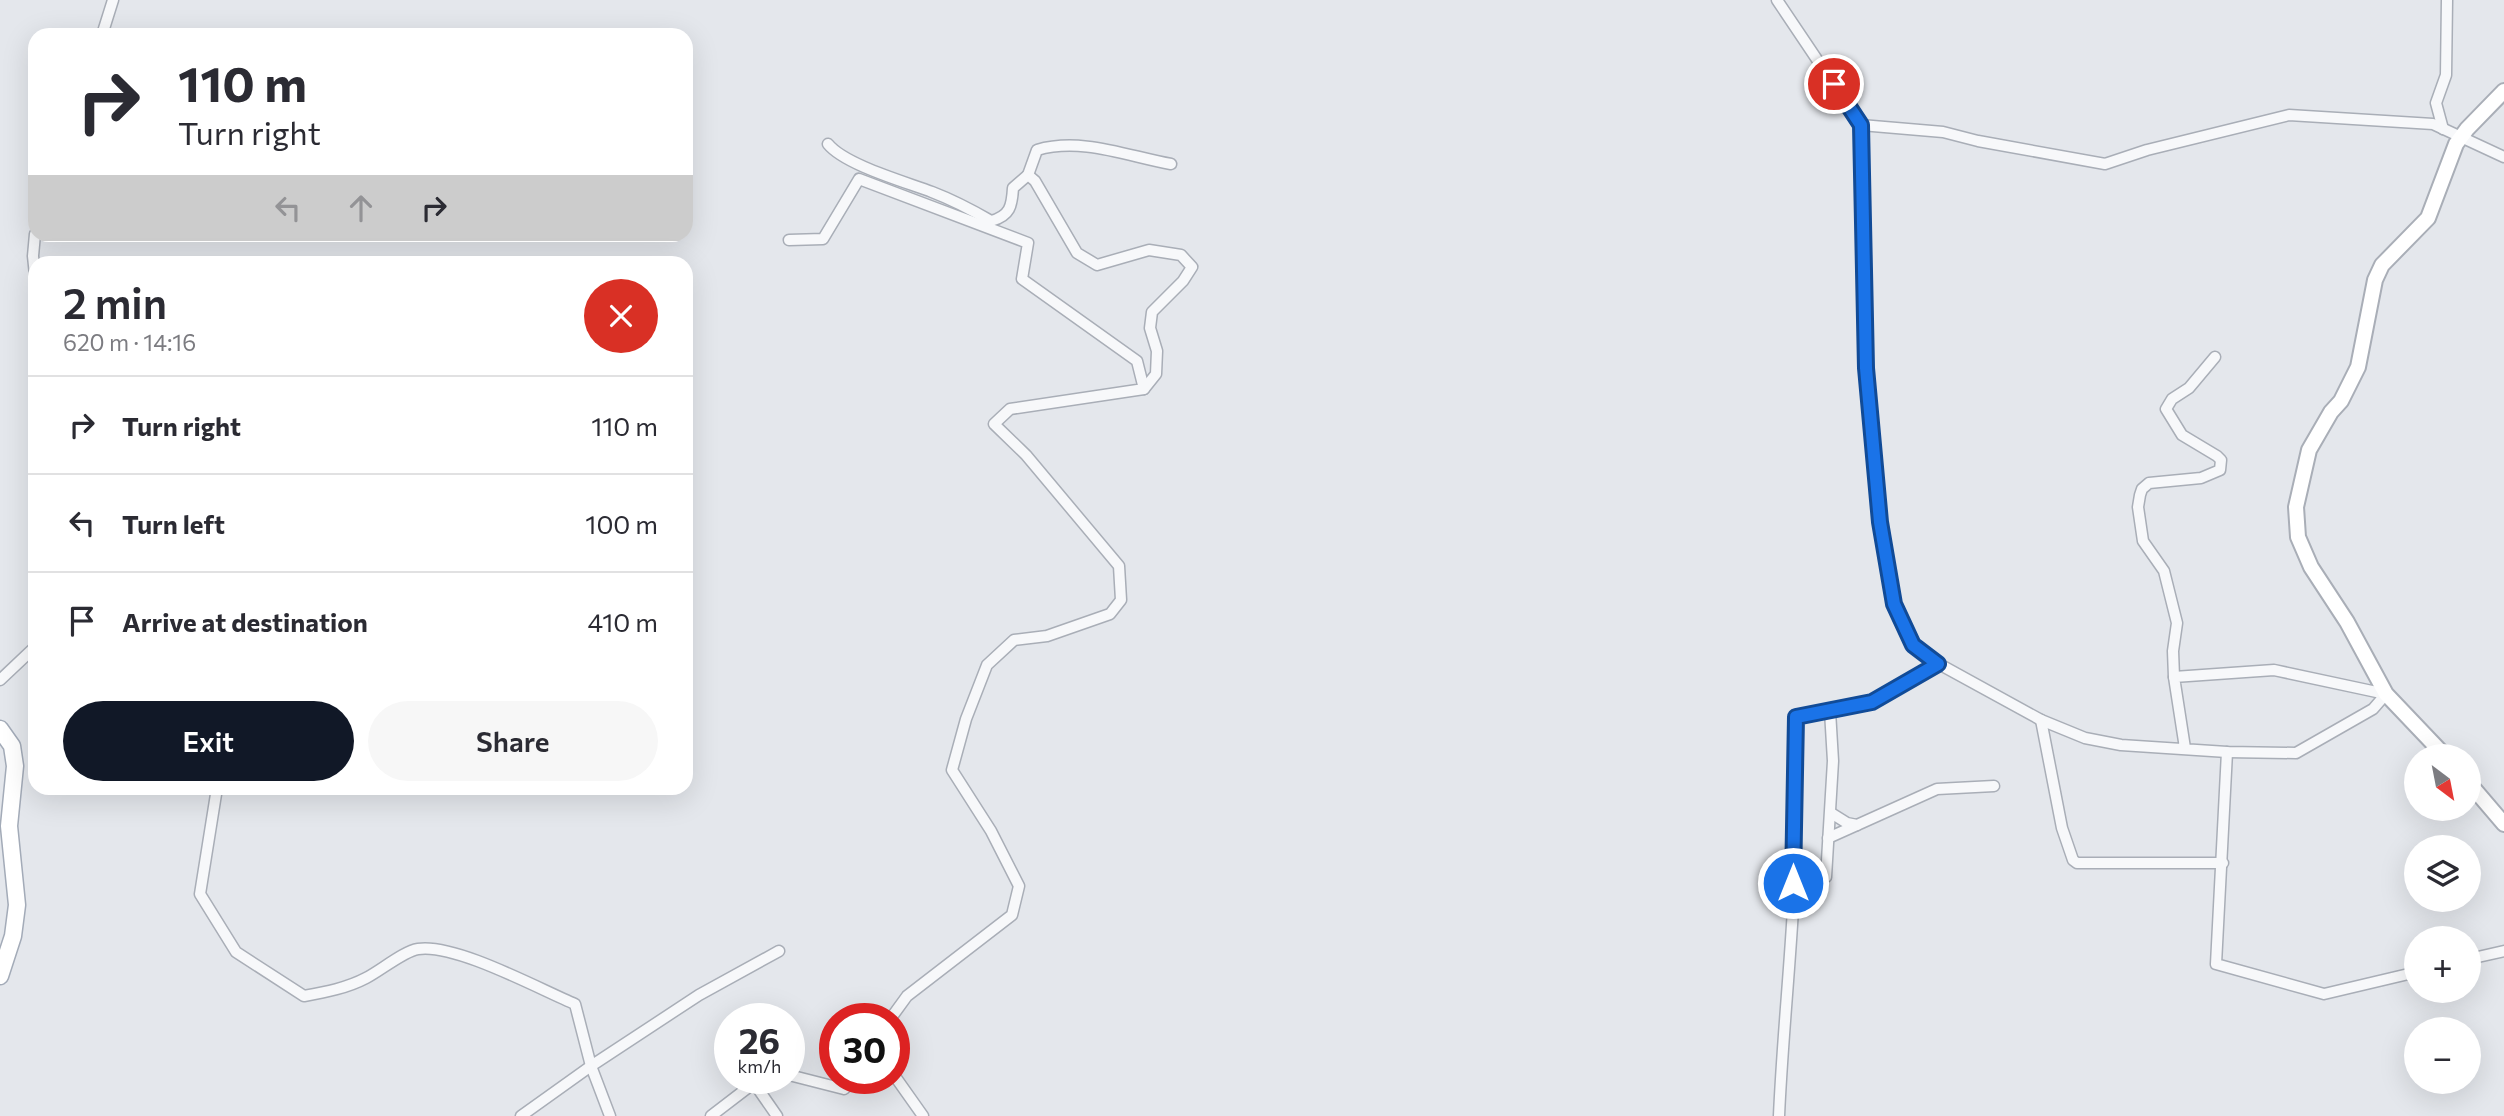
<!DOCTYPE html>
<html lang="en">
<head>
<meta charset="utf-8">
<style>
	body { margin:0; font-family:Commissioner,sans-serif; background:#f7f7f7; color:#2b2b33; height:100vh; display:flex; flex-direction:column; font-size:26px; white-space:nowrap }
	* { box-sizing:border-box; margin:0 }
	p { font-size:23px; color:#7c7c81 }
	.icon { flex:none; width:38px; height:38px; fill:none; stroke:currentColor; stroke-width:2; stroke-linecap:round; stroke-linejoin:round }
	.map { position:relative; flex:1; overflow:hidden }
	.side { position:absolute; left:28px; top:256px; width:665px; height:539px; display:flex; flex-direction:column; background:#fff; border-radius:21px; box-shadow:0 7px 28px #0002 }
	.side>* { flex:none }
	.banner { position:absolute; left:28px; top:28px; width:665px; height:214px; border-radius:21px; box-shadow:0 7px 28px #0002; background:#fff; color:#2b2b33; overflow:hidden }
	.needle { width:46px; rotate:148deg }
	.tools { position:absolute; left:2404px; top:744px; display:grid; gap:14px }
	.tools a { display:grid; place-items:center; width:77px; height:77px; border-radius:50%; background:#fff; box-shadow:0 7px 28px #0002; font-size:35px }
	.speed { position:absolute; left:714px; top:1003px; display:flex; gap:14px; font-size:35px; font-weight:700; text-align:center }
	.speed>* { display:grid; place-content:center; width:91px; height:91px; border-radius:50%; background:#fff; box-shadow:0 7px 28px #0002; line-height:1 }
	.speed small { font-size:18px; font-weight:400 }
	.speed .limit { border:10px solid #d22; background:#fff; color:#111 }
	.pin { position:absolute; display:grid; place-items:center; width:60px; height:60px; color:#fff; margin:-30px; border:4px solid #fff; border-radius:50%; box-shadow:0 2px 7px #0007 }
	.me { position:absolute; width:77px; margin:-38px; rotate:0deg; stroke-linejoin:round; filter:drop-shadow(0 0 5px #0008) }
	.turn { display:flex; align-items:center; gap:24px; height:147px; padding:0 35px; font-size:32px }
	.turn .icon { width:91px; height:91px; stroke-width:2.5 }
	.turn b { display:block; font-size:49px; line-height:60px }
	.lanes { display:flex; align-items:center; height:66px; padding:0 35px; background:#0003; justify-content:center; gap:35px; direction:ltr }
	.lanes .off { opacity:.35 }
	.round { display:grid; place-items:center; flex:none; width:74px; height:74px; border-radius:37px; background:#f7f7f7 }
	.overview { display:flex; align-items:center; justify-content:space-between; height:119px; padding:0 35px }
	h1 { font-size:42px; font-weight:600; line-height:52px }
	.cta { display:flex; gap:14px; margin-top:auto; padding:14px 35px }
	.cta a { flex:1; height:80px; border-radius:42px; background:#111827; color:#fff; font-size:28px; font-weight:600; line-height:80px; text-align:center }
	.cta a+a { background:#f7f7f7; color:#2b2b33 }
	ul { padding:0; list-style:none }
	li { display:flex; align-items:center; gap:21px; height:98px; padding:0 35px; border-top:2px solid #e1e1e2 }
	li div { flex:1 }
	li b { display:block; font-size:26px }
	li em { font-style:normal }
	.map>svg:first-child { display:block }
</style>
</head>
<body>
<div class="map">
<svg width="2504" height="1116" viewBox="0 0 2504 1116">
	<rect width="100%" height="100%" fill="#e4e7ec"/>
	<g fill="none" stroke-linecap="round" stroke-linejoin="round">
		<defs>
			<g id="street">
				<polyline points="1777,0 1861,125 1866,367 1880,521 1894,604 1913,645 1939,664 2041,720 2085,738 2121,745 2227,752 2296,753 2373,709 2386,694 2274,670 2174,677 2185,748"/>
				<polyline points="102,35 113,0"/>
				<polyline points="1861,125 1943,132 1978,141 2105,164 2147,150 2289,115 2433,124 2504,157"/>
				<polyline points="2443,129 2436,103 2446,75 2447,0"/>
				<path d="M828,144c17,21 78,38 104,48 21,8 40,18 59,29 19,-5 21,-15 22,-33l15,-13 7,6 42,72 20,12 52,-15 32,5 11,12 -9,14 -31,31 -2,16 7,23 -1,23 -12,15"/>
				<path d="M1028,175l9,-25c44,-13 90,6 134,14"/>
				<polyline points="789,240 823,239 859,179 1028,243 1022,279 1137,361 1144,389 1010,409 994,424 1026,455 1119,566 1121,600 1110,614 1047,636 1014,640 987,665 966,719 952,770 991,831 1019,886 1012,915 907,996 891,1018"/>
				<polyline points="35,275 33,256 35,234"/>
				<polyline points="2174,677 2173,651 2177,623 2164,571 2143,541 2138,507 2140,495 2142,489 2149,483 2201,478 2220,470 2221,460 2217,456 2182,435 2166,409 2172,399 2189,388 2215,357"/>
				<polyline points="0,680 35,647"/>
				<polyline points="2041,720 2062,828 2073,860 2077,863 2223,863"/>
				<polyline points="2227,752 2216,964 2324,994 2417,972"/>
				<path d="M217,788l-17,106 36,58 68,44c22,-4 43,-8 62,-18 14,-7 38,-27 52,-29 37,-6 121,40 157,55l16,62 19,50"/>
				<polyline points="1831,813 1847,823 1857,825 1937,789 1994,786"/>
				<polyline points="1828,838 1857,825"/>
				<polyline points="1826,877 1833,761 1830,711"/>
				<polyline points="2469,959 2504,951"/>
				<polyline points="789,1075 844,1089 856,1078"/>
				<polyline points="894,1075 923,1116"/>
				<polyline points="754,1083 777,1116"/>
				<polyline points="521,1116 591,1066 699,995 779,951"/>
				<polyline points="711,1116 754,1083 765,1078"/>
				<path d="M1779,1116c3,-69 10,-138 14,-207 4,-64 0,-128 3,-192l76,-15 67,-38"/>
			</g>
			<g id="secondary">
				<polyline points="2445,756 2386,694 2347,622 2311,567 2298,537 2296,507 2309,450 2331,412 2341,401 2358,367 2375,280 2382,265 2428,218 2456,144 2467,129 2504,91"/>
				<polyline points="2469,783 2504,824"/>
			</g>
			<polyline id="primary" points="0,729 12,746 15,766 9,826 17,905 13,936 0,976"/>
		</defs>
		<!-- street casing -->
		<use href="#street" stroke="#a9aeb7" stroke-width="13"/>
		<!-- secondary casing -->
		<use href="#secondary" stroke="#a9aeb7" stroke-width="18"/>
		<!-- primary casing -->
		<use href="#primary" stroke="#a3abb8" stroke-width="19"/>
		<!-- street -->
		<use href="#street" stroke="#f7f8fa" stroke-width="10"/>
		<!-- secondary -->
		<use href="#secondary" stroke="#fff" stroke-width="14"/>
		<!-- primary -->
		<use href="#primary" stroke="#fff" stroke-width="16"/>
	</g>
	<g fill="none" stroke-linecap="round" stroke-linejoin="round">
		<defs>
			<polyline id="route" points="1793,883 1796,717 1872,702 1938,664 1913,645 1894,604 1880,522 1866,368 1861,125 1834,84"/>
		</defs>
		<!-- route casing -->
		<use href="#route" stroke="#114b97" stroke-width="18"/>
		<!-- route -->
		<use href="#route" stroke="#1a73e8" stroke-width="12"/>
	</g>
</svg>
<div class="tools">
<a><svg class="needle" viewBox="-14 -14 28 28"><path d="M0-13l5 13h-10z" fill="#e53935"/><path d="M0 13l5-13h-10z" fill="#7c7c81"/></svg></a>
<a><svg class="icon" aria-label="layers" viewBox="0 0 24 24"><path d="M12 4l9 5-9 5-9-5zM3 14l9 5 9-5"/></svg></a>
<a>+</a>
<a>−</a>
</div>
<div class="speed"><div>26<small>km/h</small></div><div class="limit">30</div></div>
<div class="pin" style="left:1834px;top:84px;background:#d93025"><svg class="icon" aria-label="arrive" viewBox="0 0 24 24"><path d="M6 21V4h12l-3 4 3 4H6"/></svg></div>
<svg class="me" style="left:1793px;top:883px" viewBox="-20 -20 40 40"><circle r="17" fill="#1a73e8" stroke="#fff" stroke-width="3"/><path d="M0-11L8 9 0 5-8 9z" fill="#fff"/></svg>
<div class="banner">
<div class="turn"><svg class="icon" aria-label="right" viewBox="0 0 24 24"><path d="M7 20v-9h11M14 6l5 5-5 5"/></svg><div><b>110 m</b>Turn right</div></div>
<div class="lanes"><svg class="icon off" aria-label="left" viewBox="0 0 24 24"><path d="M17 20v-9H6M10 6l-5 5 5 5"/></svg><svg class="icon off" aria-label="ahead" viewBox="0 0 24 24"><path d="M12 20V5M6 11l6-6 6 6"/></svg><svg class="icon" aria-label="right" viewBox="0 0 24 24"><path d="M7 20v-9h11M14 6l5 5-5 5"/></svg></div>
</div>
<section class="side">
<div class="overview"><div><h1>2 min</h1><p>620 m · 14:16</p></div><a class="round" style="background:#d93025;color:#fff"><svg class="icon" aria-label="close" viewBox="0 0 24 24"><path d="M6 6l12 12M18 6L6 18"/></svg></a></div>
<ul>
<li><svg class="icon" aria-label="right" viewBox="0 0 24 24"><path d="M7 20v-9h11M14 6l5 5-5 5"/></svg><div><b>Turn right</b></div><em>110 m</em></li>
<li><svg class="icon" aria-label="left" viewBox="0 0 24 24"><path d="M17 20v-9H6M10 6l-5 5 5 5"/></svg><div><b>Turn left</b></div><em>100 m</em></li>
<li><svg class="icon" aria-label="arrive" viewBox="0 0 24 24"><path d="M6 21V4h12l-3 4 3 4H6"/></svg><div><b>Arrive at destination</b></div><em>410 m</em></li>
</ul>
<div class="cta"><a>Exit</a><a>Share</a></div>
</section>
</div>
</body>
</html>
